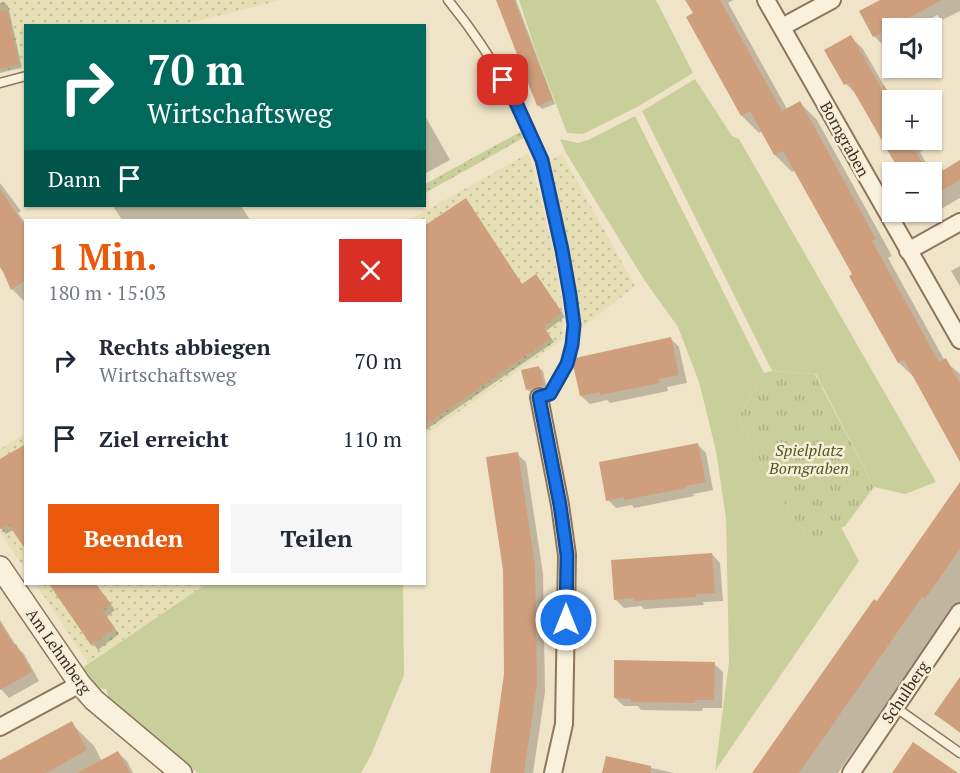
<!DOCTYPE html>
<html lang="de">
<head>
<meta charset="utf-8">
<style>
	body { margin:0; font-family:"PT Serif",serif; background:#f6f6f7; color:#1f2937; height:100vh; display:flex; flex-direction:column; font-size:22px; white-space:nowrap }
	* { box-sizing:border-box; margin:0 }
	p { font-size:20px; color:#747a83 }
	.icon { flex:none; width:33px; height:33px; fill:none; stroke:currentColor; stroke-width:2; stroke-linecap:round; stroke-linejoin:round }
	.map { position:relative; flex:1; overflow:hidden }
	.details { position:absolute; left:24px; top:219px; width:402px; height:366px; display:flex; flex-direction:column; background:#fff; border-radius:0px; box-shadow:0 2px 4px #0004 }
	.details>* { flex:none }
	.guide { position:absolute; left:24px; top:24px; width:402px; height:183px; border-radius:0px; box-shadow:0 2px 4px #0004; background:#00695c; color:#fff; overflow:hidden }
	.controls { position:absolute; left:882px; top:18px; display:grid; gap:12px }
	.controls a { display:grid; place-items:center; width:60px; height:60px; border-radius:0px; background:#fff; box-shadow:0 2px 4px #0004; font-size:30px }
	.pin { position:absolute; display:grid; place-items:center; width:51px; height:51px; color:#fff; margin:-26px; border-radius:12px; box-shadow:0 3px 9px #0006 }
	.me { position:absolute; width:66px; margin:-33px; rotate:0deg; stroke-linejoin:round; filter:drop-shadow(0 0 4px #0008) }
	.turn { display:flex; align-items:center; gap:21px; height:126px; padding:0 24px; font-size:27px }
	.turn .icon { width:78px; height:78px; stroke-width:2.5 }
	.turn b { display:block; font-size:42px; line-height:51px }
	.then { display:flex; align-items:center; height:57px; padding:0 24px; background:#0003; gap:12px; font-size:22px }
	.round { display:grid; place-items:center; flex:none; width:63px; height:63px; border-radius:0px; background:#f6f6f7 }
	.overview { display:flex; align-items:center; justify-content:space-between; height:102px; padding:0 24px }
	h1 { font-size:36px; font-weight:700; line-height:45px; color:#ea580c }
	.button { display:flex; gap:12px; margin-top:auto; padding:12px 24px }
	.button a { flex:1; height:69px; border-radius:0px; background:#ea580c; color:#fff; font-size:24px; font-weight:700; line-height:69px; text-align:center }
	.button a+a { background:#f6f6f7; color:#1f2937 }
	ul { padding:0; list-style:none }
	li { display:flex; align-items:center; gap:18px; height:78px; padding:0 24px }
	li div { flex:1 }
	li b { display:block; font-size:22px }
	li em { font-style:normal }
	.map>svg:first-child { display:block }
</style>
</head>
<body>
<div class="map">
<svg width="960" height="773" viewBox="0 0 960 773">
	<defs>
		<pattern id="farmland-dots" width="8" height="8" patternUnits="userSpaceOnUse" patternTransform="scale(1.5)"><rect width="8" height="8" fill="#e6deb5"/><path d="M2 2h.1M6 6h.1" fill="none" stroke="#c6bf9b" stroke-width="1.8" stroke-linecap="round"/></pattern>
		<pattern id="grass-dots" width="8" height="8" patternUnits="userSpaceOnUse" patternTransform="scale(1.5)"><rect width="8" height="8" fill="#c9cf9b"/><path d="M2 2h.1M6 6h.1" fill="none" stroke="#aeb285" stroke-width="1.8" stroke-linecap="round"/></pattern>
		<pattern id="park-tufts" width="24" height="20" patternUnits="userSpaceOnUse" patternTransform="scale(1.5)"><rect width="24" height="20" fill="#c9cf9b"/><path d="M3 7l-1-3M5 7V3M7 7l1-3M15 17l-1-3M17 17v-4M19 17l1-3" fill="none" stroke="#aeb285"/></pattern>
	</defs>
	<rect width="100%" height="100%" fill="#f0e4c8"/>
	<!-- farmland -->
	<g fill="url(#farmland-dots)">
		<polygon points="0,0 281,0 181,25 26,26 25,65 0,72"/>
		<polygon points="529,153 554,254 563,311 562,340 425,435 424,220 409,220"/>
		<polygon points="562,154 635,286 583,327 579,314 564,226 546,163"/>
		<polygon points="25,434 25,569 0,532 0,449"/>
		<polygon points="36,584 206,584 88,663"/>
	</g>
	<!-- grass -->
	<polygon fill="url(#grass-dots)" points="522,131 525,137 425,193 425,184"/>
	<!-- park -->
	<polygon fill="url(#park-tufts)" points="772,371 815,374 874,487 845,526 811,543 769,481 738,418 764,373"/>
	<!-- garden -->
	<g fill="#c9cf9b">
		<polygon points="519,0 656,0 693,73 639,106 583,134 567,133 536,52"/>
		<polygon points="695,79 732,136 739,139 936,482 905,494 874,487 816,374 772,371 642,111"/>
		<polygon points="635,116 764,373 738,418 769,481 811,543 841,527 859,561 715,771 729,662 726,518 716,451 699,382 678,327 645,281 566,153 560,139 578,143 588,140"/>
		<polygon points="206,584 403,584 404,675 371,755 361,773 198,773 142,729 110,702 106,689 98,688 82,668"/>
	</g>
	<!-- shadow -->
	<g fill="#0003">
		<polygon points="498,0 516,0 555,104 542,109 538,105"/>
		<polygon points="687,0 733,0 728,3 787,109 800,103 817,120 892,256 888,258 945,361 960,374 960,459 916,379 899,363 851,276 854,275 796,170 792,172 775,155 762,131 759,133 742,116 688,18 695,14"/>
		<polygon points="883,0 960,0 960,11 942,20 937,15 913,28 892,28 892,39 883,45 874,36 861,12"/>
		<polygon points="4,2 8,6 22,68 0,73 0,3"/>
		<polygon points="851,37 863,49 885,87 897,100 892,100 892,140 920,140 925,149 920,152 931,172 897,172 895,168 898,166 858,96 846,84"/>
		<polygon points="424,114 450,160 424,174"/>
		<polygon points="960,162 960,198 927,217 922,212 932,212 932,173 934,177"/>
		<polygon points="0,183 21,211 18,213 26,224 25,302 12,289 6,274 0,268"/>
		<polygon points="466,200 522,285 540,280 565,317 546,331 554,342 424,431 424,228"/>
		<polygon points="113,206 241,206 250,220 122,220"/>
		<polygon points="960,266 960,286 951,271"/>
		<polygon points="671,339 679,347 687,383 667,387 668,391 610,403 607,400 590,404 581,396"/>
		<polygon points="539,368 543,371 547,389 531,393 527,389"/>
		<polygon points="698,445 706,453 713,490 693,494 694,496 634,508 632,505 616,508 608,500"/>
		<polygon points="517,454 526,462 543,574 545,692 533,773 491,773 505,674"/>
		<polygon points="0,460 13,530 6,534 0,527"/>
		<polygon points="960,498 960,605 946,618 838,773 754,773 878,603"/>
		<polygon points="712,554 720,563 723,601 703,602 704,605 644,609 641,606 624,608 615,599"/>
		<polygon points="50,584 95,584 115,610 107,617 119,634 98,650"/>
		<polygon points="0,620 17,647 24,654 39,681 9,698 0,688"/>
		<polygon points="714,664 723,672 722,708 703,708 702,711 641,710 638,706 624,706 615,698"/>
		<polygon points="960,679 960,733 936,714"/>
		<polygon points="71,723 94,746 102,761 118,753 127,761 133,773 0,773 0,762"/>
		<polygon points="607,758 674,773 604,773"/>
	</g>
	<!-- building -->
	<g fill="#cf9f7d">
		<polygon points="496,0 514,0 553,100 537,106"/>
		<polygon points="685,0 720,0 782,111 800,101 876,239 872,241 939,362 946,358 960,383 960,462 904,360 898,363 849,276 852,274 783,151 774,155 750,111 741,116 686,17 693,13"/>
		<polygon points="880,0 942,0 873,37 859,11"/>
		<polygon points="7,10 19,64 0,69 0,11"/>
		<polygon points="851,35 881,87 884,85 892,99 892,140 909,140 928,172 900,172 849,83 844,85 824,50"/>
		<polygon points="960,160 960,180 932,196 932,177"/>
		<polygon points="0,189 26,228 26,280 11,290 0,265"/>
		<polygon points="466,198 522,284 536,274 562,313 543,326 551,338 424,426 424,226"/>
		<polygon points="671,337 679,375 659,379 660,383 600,395 600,392 580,396 573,365 575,358"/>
		<polygon points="539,366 544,385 526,390 521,370"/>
		<polygon points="698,443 706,482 686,486 686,488 624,500 624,497 606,501 599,462"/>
		<polygon points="26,444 26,550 8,524 0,529 0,459"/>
		<polygon points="518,452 535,565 537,683 524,773 490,773 504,674 503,570 486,457"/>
		<polygon points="960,482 960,549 925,599 922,597 799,773 752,773 874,599 877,601"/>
		<polygon points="712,553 715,593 696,594 696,597 634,601 634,598 614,600 611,560"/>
		<polygon points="49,584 96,584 111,604 102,610 115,628 91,645"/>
		<polygon points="0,623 14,645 16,644 32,672 0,690"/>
		<polygon points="614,660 715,662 714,700 695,700 695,703 631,702 631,699 614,698"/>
		<polygon points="960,677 960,732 934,714"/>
		<polygon points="72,721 87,750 46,773 0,773 0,760"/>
		<polygon points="913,742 958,773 892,773"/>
		<polygon points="118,751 130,773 77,773"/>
		<polygon points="606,756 651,766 651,773 602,773"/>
	</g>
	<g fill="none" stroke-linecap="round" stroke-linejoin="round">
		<defs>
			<g id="service">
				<path d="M448,0c31,38 57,79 77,123 6,13 13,25 17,38 10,34 18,72 23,107 4,25 12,52 7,77 -3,18 -12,34 -22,49l-11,3"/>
				<polyline points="0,83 26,76"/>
				<polyline points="895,707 960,753"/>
			</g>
			<g id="minor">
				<polyline points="766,0 960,340"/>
				<polyline points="782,27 832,0"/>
				<polyline points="908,251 960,222"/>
				<polyline points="539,397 560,505 567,555 564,724 553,773"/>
				<polyline points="0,727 80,684"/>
				<polyline points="851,773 960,612"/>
			</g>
			<polyline id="tertiary" points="0,567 80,684 94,700 181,773"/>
		</defs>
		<!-- service casing -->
		<use href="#service" stroke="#8d765c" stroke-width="11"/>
		<!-- minor casing -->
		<use href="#minor" stroke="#8d765c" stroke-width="20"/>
		<!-- tertiary casing -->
		<use href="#tertiary" stroke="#8d765c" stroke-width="24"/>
		<!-- service -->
		<use href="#service" stroke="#faf1dc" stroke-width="8"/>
		<!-- minor -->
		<use href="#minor" stroke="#faf1dc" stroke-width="16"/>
		<!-- tertiary -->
		<use href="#tertiary" stroke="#faf1dc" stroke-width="21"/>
	</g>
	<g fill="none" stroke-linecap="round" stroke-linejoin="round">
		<defs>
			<polyline id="route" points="503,80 513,96 542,160 562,250 570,295 574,325 572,345 567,364 550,394 539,397 560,505 567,555 566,620"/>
		</defs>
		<!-- route casing -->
		<use href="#route" stroke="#114b97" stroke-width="15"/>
		<!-- route -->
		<use href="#route" stroke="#1a73e8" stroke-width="10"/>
	</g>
	<g text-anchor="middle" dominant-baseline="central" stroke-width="5" stroke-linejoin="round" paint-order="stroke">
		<!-- street labels -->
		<g font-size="16" fill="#3d2e20" stroke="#f7eed8">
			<text transform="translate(845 139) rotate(61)">Borngraben</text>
			<text transform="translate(59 651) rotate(55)">Am Lehmberg</text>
			<text transform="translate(905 692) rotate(-56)">Schulberg</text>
		</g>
		<!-- park labels -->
		<g font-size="16" font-style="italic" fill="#4d5a26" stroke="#f7eed8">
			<text x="809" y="450">Spielplatz<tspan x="809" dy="18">Borngraben</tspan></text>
		</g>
	</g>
</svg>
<div class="controls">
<a><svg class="icon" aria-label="sound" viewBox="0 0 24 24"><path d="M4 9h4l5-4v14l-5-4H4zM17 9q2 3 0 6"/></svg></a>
<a>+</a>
<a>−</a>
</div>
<div class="pin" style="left:503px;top:80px;background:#d93025"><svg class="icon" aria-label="arrive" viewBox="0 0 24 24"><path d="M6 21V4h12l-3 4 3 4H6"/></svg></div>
<svg class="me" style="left:566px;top:620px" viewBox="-20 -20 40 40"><circle r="17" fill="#1a73e8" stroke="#fff" stroke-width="3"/><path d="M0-11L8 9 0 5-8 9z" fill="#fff"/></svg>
<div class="guide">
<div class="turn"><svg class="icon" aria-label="right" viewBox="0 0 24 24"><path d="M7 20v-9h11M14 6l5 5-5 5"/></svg><div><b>70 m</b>Wirtschaftsweg</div></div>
<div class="then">Dann<svg class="icon" aria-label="arrive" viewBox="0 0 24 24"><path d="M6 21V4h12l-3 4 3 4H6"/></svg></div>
</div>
<section class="details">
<div class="overview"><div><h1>1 Min.</h1><p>180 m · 15:03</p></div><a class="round" style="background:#d93025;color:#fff"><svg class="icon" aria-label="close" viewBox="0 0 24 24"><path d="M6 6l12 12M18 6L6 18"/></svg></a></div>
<ul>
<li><svg class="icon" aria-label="right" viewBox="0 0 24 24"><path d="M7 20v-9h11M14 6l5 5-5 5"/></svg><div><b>Rechts abbiegen</b><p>Wirtschaftsweg</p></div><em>70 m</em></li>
<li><svg class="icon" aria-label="arrive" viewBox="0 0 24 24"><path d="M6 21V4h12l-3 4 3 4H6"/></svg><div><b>Ziel erreicht</b></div><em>110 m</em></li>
</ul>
<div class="button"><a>Beenden</a><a>Teilen</a></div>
</section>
</div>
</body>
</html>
